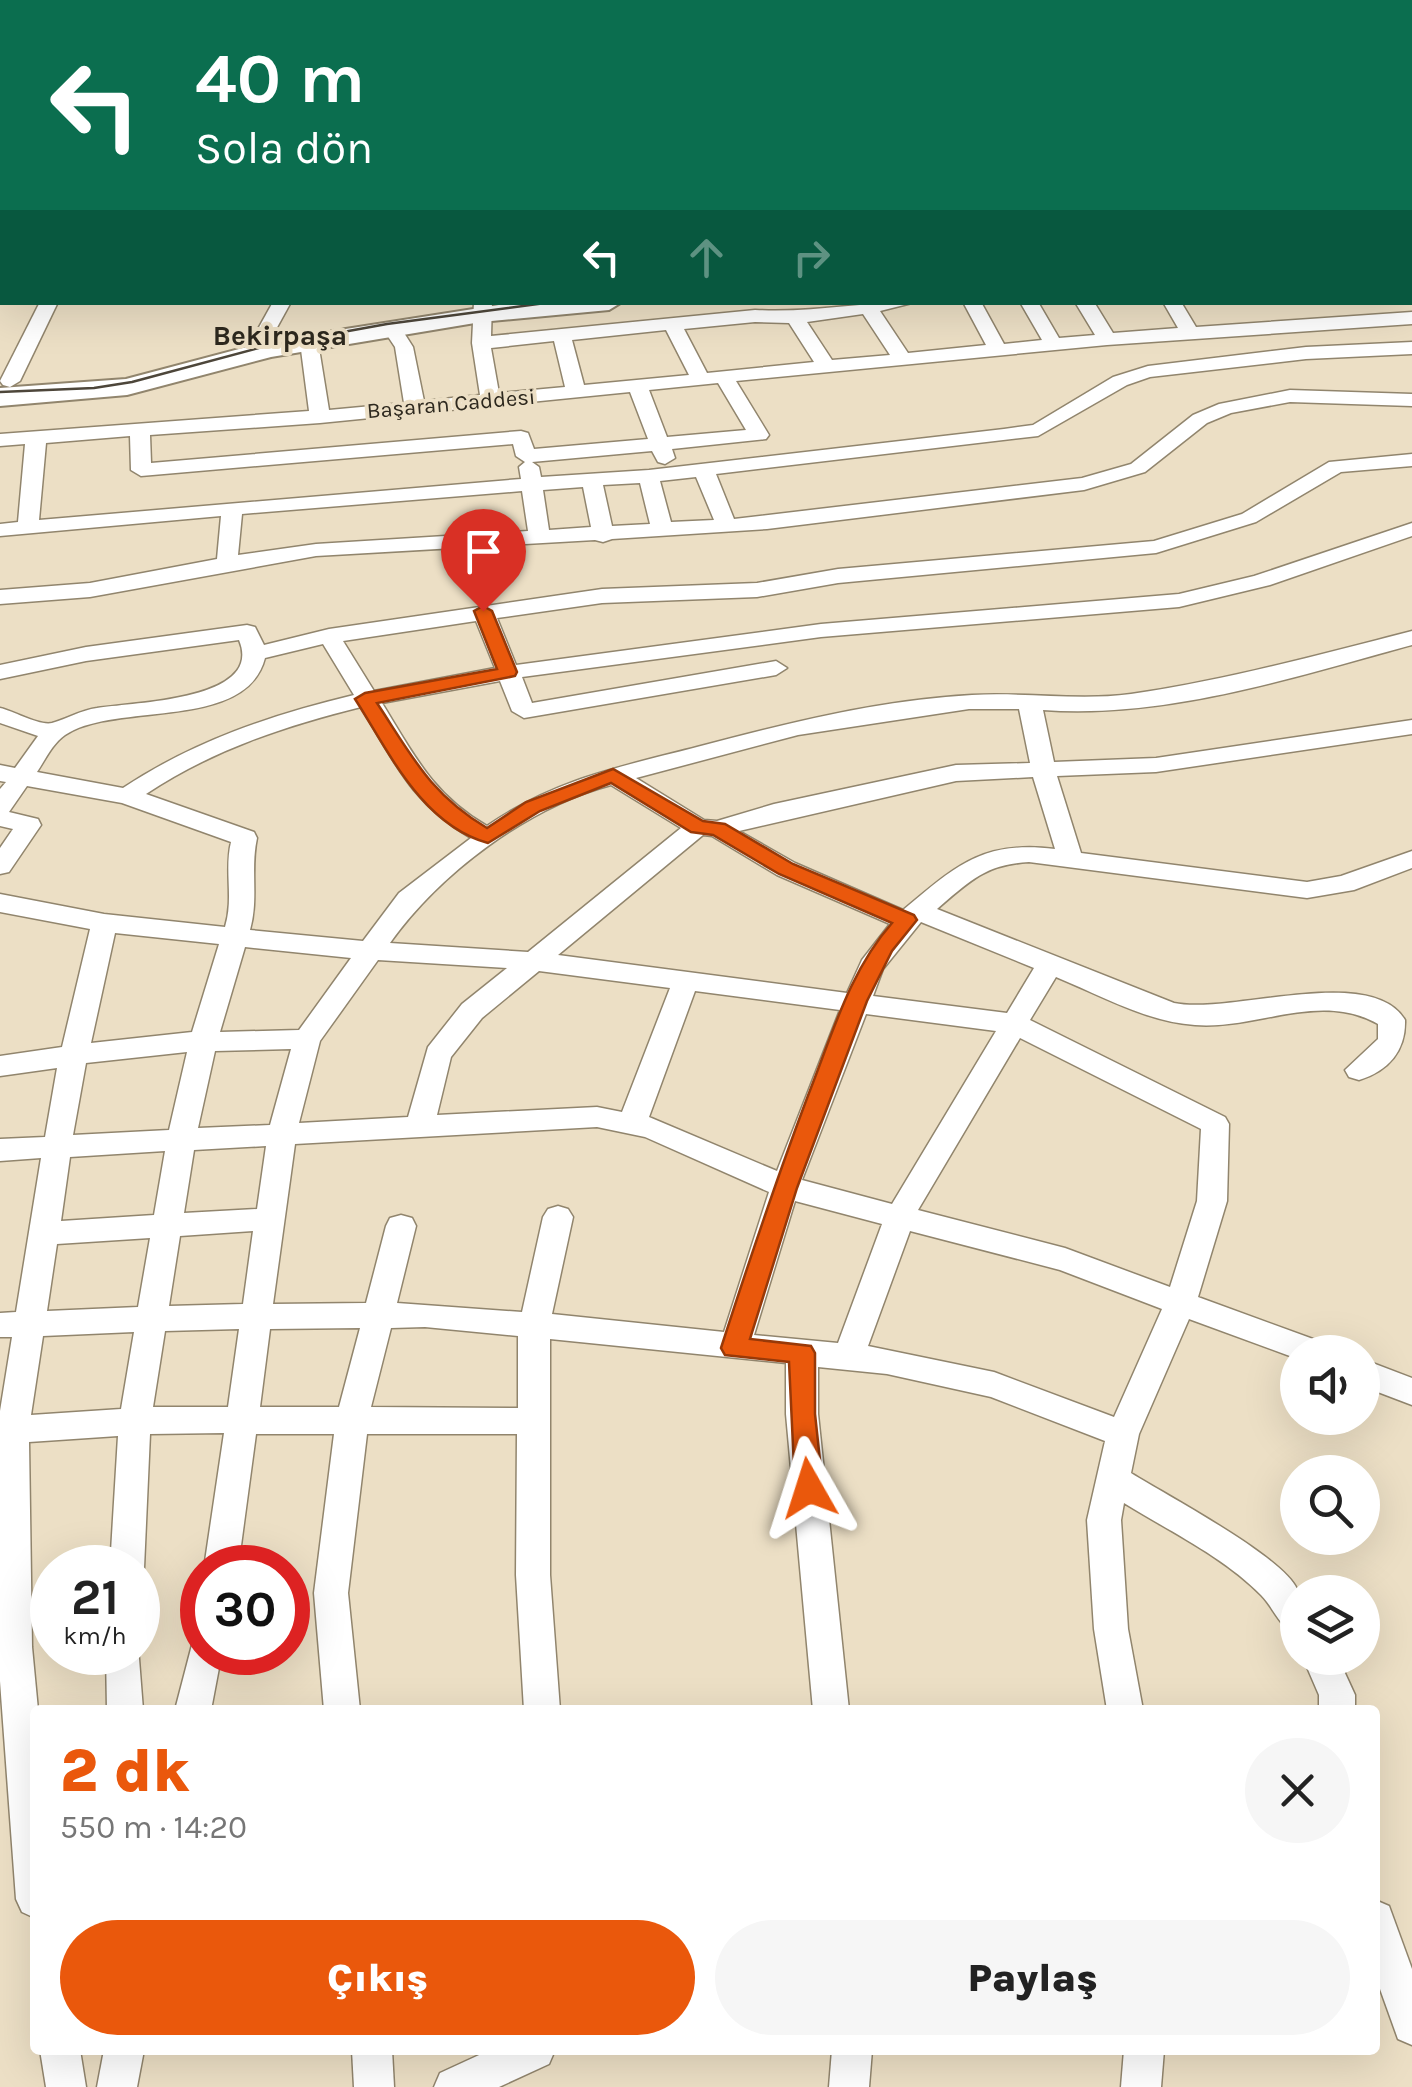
<!DOCTYPE html>
<html lang="tr">
<head>
<meta charset="utf-8">
<style>
	body { margin:0; font-family:Karla,sans-serif; background:#f6f6f6; color:#222; height:100vh; display:flex; flex-direction:column; font-size:38px; white-space:nowrap }
	* { box-sizing:border-box; margin:0 }
	p { font-size:32px; color:#767676 }
	.icon { flex:none; width:55px; height:55px; fill:none; stroke:currentColor; stroke-width:2; stroke-linecap:round; stroke-linejoin:round }
	.map { position:relative; flex:1; overflow:hidden }
	.details { position:absolute; left:30px; top:1705px; width:1350px; height:350px; display:flex; flex-direction:column; background:#fff; border-radius:10px; box-shadow:0 10px 40px #0002 }
	.details>* { flex:none }
	.hud { position:absolute; left:0px; top:0px; width:1412px; height:305px; box-shadow:0 10px 40px #0002; background:#0b6e4f; color:#fff; overflow:hidden }
	.tools { position:absolute; left:1280px; top:1335px; display:grid; gap:20px }
	.tools a { display:grid; place-items:center; width:100px; height:100px; border-radius:50%; background:#fff; box-shadow:0 10px 40px #0002; font-size:50px }
	.speed { position:absolute; left:30px; top:1545px; display:flex; gap:20px; font-size:50px; font-weight:700; text-align:center }
	.speed>* { display:grid; place-content:center; width:130px; height:130px; border-radius:50%; background:#fff; box-shadow:0 10px 40px #0002; line-height:1 }
	.speed small { font-size:25px; font-weight:400 }
	.speed .limit { border:15px solid #d22; background:#fff; color:#111 }
	.pin { position:absolute; display:grid; place-items:center; width:85px; height:85px; color:#fff; margin:-102px -42px; border-radius:50% 50% 50% 0; rotate:-45deg; box-shadow:0 0 10px #0007 }
	.pin .icon { rotate:45deg }
	.me { position:absolute; width:110px; margin:-55px; rotate:354deg; stroke-linejoin:round; filter:drop-shadow(0 0 8px #0008) }
	.turn { display:flex; align-items:center; gap:35px; height:210px; padding:0 30px; font-size:45px }
	.turn .icon { width:130px; height:130px; stroke-width:2.5 }
	.turn b { display:block; font-size:70px; line-height:85px }
	.lanes { display:flex; align-items:center; height:95px; padding:0 30px; background:#0003; justify-content:center; gap:50px; direction:ltr }
	.lanes .off { opacity:.35 }
	.round { display:grid; place-items:center; flex:none; width:105px; height:105px; border-radius:52px; background:#f6f6f6 }
	.summary { display:flex; align-items:center; justify-content:space-between; height:170px; padding:0 30px }
	h1 { font-size:60px; font-weight:800; line-height:75px; color:#ea580c }
	.primary-button { display:flex; gap:20px; margin-top:auto; padding:20px 30px }
	.primary-button a { flex:1; height:115px; border-radius:60px; background:#ea580c; color:#fff; font-size:40px; font-weight:800; line-height:115px; text-align:center }
	.primary-button a+a { background:#f6f6f6; color:#222 }
	.map>svg:first-child { display:block }
</style>
</head>
<body>
<div class="map">
<svg width="1412" height="2087" viewBox="0 0 1412 2087">
	<rect width="100%" height="100%" fill="#ecdfc5"/>
	<!-- green -->
	<polygon fill="#c6b491" points="756,0 1412,0 1412,65 1410,2 751,2"/>
	<g fill="none" stroke-linecap="round" stroke-linejoin="round">
		<defs>
			<g id="minor">
				<polygon points="285,0 315,0 316,2 286,2"/>
				<polygon points="534,0 555,0 556,2 535,2"/>
				<polygon points="650,0 670,0 671,2 651,2"/>
				<polygon points="0,43 2,44 2,54 0,53"/>
				<rect x="1410" y="107" width="2" height="10"/>
				<rect x="0" y="141" width="2" height="10"/>
				<rect x="0" y="185" width="2" height="10"/>
				<rect x="1410" y="187" width="2" height="10"/>
				<rect x="0" y="230" width="2" height="10"/>
				<rect x="1410" y="264" width="2" height="13"/>
				<polygon points="40,302 58,302 20,381 10,387 3,385 0,381"/>
				<polygon points="273,302 291,302 269,342 255,342 253,338"/>
				<path d="M474,302h18l-1,34 264,-26c57,3 105,-8 161,-8l-36,9 28,42 78,-8 -23,-43h18l23,42 38,-4 -22,-38h18l21,36 36,-3 -20,-33h19l19,31 65,-5 -15,-26h18l15,25 216,-15v12l-305,21 -371,36 33,54 -3,4 -94,10 3,9 -10,6 -7,-2 -6,-11 -120,11 7,5 2,10 108,-7 355,-41 29,-4 80,-48 35,-11 158,-19 106,-5v12l-106,5 -156,18 -23,8 -89,51 -322,38 18,45 348,-41 49,-14 62,-49 26,-11 71,-14 122,4v12l-122,-4 -59,11 -24,10 -62,49 -61,18 -317,39 -155,10 -9,3 -8,-2 -279,16 -226,41 -90,7v-14l90,-7 127,-24 4,-43 -221,20v-12l18,-2 7,-78 -25,2v-12l309,-23 -9,-69 9,-6 9,6 11,68 75,-7 -9,-56 -12,-18 9,-6 7,2 14,22 11,54 56,-6 -8,-52zM863,314l27,41 -58,5 -25,-38zM755,322l34,1 25,39 -107,11 -23,-44zM666,330l23,45 -105,10 -12,-45zM554,341l11,46 -66,6 -8,-45zM718,383l28,47 -79,7 -18,-47zM630,392l18,47 -114,10 -6,-16 -7,-2 -370,32 -1,-28 170,-12zM130,436l1,34 10,6 372,-32 3,12 9,6 -6,5 2,12 -482,41 7,-77zM696,477l18,43 -43,2 -11,-41zM640,483l10,41 -38,2 -9,-41zM583,487l8,40 -42,3 -6,-40zM522,491l6,40 -212,13 -78,11 4,-41z"/>
				<path d="M1412,454v12l-71,6 -85,50 -100,31 -318,30 -81,14 -155,6 -105,15 19,47 305,-41 358,-30 75,-18 158,-53v13l-142,49 -91,22 -358,30 -299,40 10,26 244,-42 11,7 -11,7 -252,43 -12,-7 -12,-30 -118,22c32,52 51,92 105,123 68,-47 133,-59 210,-79 90,-24 183,-47 275,-52 54,-3 106,6 159,-1 96,-14 187,-39 281,-63v14c-118,32 -245,74 -369,65l11,52 102,-4 256,-38v14l-256,38 -99,4 24,77 226,29 34,-6 71,-25v17l-58,22 -47,8 -278,-36c-45,3 -59,19 -92,47l237,94c56,12 197,-40 231,17 1,30 -16,51 -46,60l-10,-3 -4,-7 33,-31v-15c-58,-33 -122,6 -183,1 -48,-3 -95,-30 -139,-48l-26,43 195,97 4,7 -2,77 -29,96 126,46 5,9h-31v7l-109,-40 -50,115 -8,39c35,22 151,83 166,116 3,9 1,33 1,45 -20,-7 -23,-25 -37,-39 -37,-38 -92,-64 -137,-92l-3,17 7,109 15,81h-36l-13,-81 -7,-109 18,-79 -114,-44 -104,-23 -69,-7v47l31,296h-36l-27,-296v-51l-236,-24v236l10,135h-36l-8,-135 1,-141h-150l-19,159 12,117h-36l-10,-117 20,-159h-78l-18,134h-34l20,-135 -74,1 -6,134 -6,11v-11h-28l8,-132 -89,6 3,205 6,63 -3,208 -13,-6 -6,-13 -16,-218v-270l12,-74h-12v-24l16,-1 25,-154 -41,3v-22l45,-2 12,-69 -57,8v-20l62,-9 28,-118 -90,-17v-18l104,20 121,13c9,-29 -1,-56 6,-85l-109,-39 -95,-17 -18,26 29,7 3,6 -32,47 -9,2v-26l13,-19 -13,-3v-37l6,-7 -6,-1v-16l15,3 23,-32 -38,-13v-15c14,3 39,18 52,15 15,-4 29,-13 45,-15 34,-6 168,-7 142,-68l-153,21 -86,18v-14l86,-18 161,-22 8,2 9,18 65,-16 273,-40 155,-6 81,-14 316,-28 88,-27 87,-52zM476,621l19,47 -121,23 -31,-50zM323,644l31,51c-83,20 -160,46 -231,93l-86,-16c8,-12 16,-29 28,-37 50,-34 181,-3 200,-77zM361,707c34,56 51,97 110,131l-72,55 -36,48 -113,-11c9,-32 0,-60 7,-92l-3,-6 -108,-38c66,-44 139,-68 215,-87zM969,709h50l11,54 -74,2 -182,39 -57,17 -13,-1 -68,-42 162,-43zM1033,777l22,72c-73,-9 -99,17 -152,61l-108,-47 -56,-32 217,-50zM611,785l70,43 -153,124 -138,-9c50,-70 138,-136 221,-158zM703,835l9,1 65,39 113,49 -28,36 -15,33 -289,-38zM921,922l113,46 -27,45 -134,-17 10,-27zM115,933l104,11 -27,88 -101,11zM245,947l106,11 -52,72 -79,2zM378,960l129,8 -45,36 -34,43 -20,70 -109,6 21,-82zM539,971l131,17 -48,124 -25,-5 -160,8 14,-58 31,-39zM695,991l145,19 -63,161 -128,-54zM866,1014l130,17 -104,173 -90,-24zM1020,1038l181,91 -4,72 -27,86 -105,-39 -147,-38zM291,1049l-21,76 -72,3 17,-77zM187,1052l-18,78 -96,5 13,-72zM597,1127l48,10 124,55 -45,140 -172,-18 21,-97 -5,-8 -10,-3 -10,3 -5,8 -21,95 -125,-9 19,-77 -4,-8 -11,-3 -11,3 -4,8 -20,77 -93,1 22,-160zM266,1146l-9,63 -73,4 10,-63zM165,1151l-11,64 -93,6 9,-64zM795,1201l87,23 -44,119 -84,-8zM253,1231l-10,73 -74,2 11,-70zM910,1231l150,39 102,39 -48,108 -120,-45 -126,-26zM150,1238l-12,69 -91,4 10,-67zM425,1327l93,9v72l-147,-1 20,-79zM360,1328l-21,79h-79l10,-78zM239,1329l-11,78h-75l12,-76zM134,1332l-13,77 -90,6 12,-79z"/>
				<polygon points="1362,1359 1412,1378 1412,1405 1362,1386"/>
				<polygon points="202,1637 202,1652 222,1652 211,1710 175,1710 193,1641"/>
				<polygon points="138,1646 143,1710 107,1710 106,1652 138,1652"/>
				<polygon points="1303,1658 1338,1658 1355,1695 1355,1710 1319,1710 1319,1695"/>
				<polygon points="1375,1900 1389,1906 1412,1969 1412,2045 1398,2039 1375,1975"/>
				<polygon points="40,2050 80,2050 86,2087 46,2087"/>
				<polygon points="104,2050 144,2050 137,2087 97,2087"/>
				<polygon points="352,2050 392,2050 394,2087 354,2087"/>
				<polygon points="490,2050 555,2050 549,2064 499,2087 434,2087 440,2073"/>
				<polygon points="832,2050 872,2050 869,2087 829,2087"/>
				<polygon points="1124,2050 1164,2050 1161,2087 1121,2087"/>
			</g>
			<rect id="tertiary" x="1410" y="141" width="2" height="12"/>
			<g id="secondary">
				<polygon points="12,0 41,0 43,2 14,2"/>
				<rect x="1410" y="61" width="2" height="14"/>
				<polygon points="1410,222 1412,223 1412,239 1410,238"/>
				<polygon points="518,302 622,302 609,310 481,322 271,357 127,395 0,406 0,388 126,379 269,341"/>
			</g>
		</defs>
		<!-- minor casing -->
		<use href="#minor" stroke="#91856d" stroke-width="3"/>
		<!-- tertiary casing -->
		<use href="#tertiary" stroke="#91856d" stroke-width="4"/>
		<!-- secondary casing -->
		<use href="#secondary" stroke="#91856d" stroke-width="4"/>
		<!-- minor -->
		<use href="#minor" fill="#fff" fill-rule="evenodd"/>
		<!-- tertiary -->
		<use href="#tertiary" fill="#fff" fill-rule="evenodd"/>
		<!-- secondary -->
		<use href="#secondary" fill="#fff" fill-rule="evenodd"/>
		<!-- tram -->
		<polyline stroke="#4d463a" stroke-width="2.5" points="0,392 94,388 132,382 266,346 387,324 553,302"/>
	</g>
	<!-- route -->
	<path fill="#ea580c" stroke="#983908" stroke-width="2.5" d="M483,606l9,5 25,61 -2,4 -138,27c35,53 53,91 110,125l39,-26 87,-33 90,52 22,3 68,40 121,51 3,5 -25,31 -25,50 -70,187 -47,151 61,7 4,7v61l8,74 -4,8 -10,4 -10,-4 -4,-8 -6,-126 -64,-7 -4,-7c29,-90 59,-180 93,-268 21,-55 39,-113 78,-157l-113,-49 -66,-39 -22,-3 -80,-49 -71,28 -52,32c-66,-18 -99,-91 -133,-144l10,-6 132,-24 -23,-58z"/>
	<g text-anchor="middle" dominant-baseline="central" stroke-width="8" stroke-linejoin="round" paint-order="stroke">
		<!-- far-street labels -->
		<g font-size="22" fill="#2d281e" stroke="#ecdfc5">
			<text transform="translate(451 404) rotate(-5)">Başaran Caddesi</text>
		</g>
		<!-- far-quarter labels -->
		<g font-size="28" font-weight="bold" fill="#2d281e" stroke="#ecdfc5">
			<text x="280" y="335">Bekirpaşa</text>
		</g>
	</g>
</svg>
<div class="tools">
<a><svg class="icon" aria-label="sound" viewBox="0 0 24 24"><path d="M4 9h4l5-4v14l-5-4H4zM17 9q2 3 0 6"/></svg></a>
<a><svg class="icon" aria-label="search" viewBox="0 0 24 24"><circle cx="10" cy="10" r="6"/><path d="M15 15l6 6"/></svg></a>
<a><svg class="icon" aria-label="layers" viewBox="0 0 24 24"><path d="M12 4l9 5-9 5-9-5zM3 14l9 5 9-5"/></svg></a>
</div>
<div class="speed"><div>21<small>km/h</small></div><div class="limit">30</div></div>
<div class="pin" style="left:483px;top:611px;background:#d93025"><svg class="icon" aria-label="arrive" viewBox="0 0 24 24"><path d="M6 21V4h12l-3 4 3 4H6"/></svg></div>
<svg class="me" style="left:809px;top:1488px" viewBox="-20 -20 40 40"><path d="M0-17L14 15 0 8-14 15z" fill="#ea580c" stroke="#fff" stroke-width="4"/></svg>
<div class="hud">
<div class="turn"><svg class="icon" aria-label="left" viewBox="0 0 24 24"><path d="M17 20v-9H6M10 6l-5 5 5 5"/></svg><div><b>40 m</b>Sola dön</div></div>
<div class="lanes"><svg class="icon" aria-label="left" viewBox="0 0 24 24"><path d="M17 20v-9H6M10 6l-5 5 5 5"/></svg><svg class="icon off" aria-label="ahead" viewBox="0 0 24 24"><path d="M12 20V5M6 11l6-6 6 6"/></svg><svg class="icon off" aria-label="right" viewBox="0 0 24 24"><path d="M7 20v-9h11M14 6l5 5-5 5"/></svg></div>
</div>
<section class="details">
<div class="summary"><div><h1>2 dk</h1><p>550 m · 14:20</p></div><a class="round"><svg class="icon" aria-label="close" viewBox="0 0 24 24"><path d="M6 6l12 12M18 6L6 18"/></svg></a></div>
<div class="primary-button"><a>Çıkış</a><a>Paylaş</a></div>
</section>
</div>
</body>
</html>
